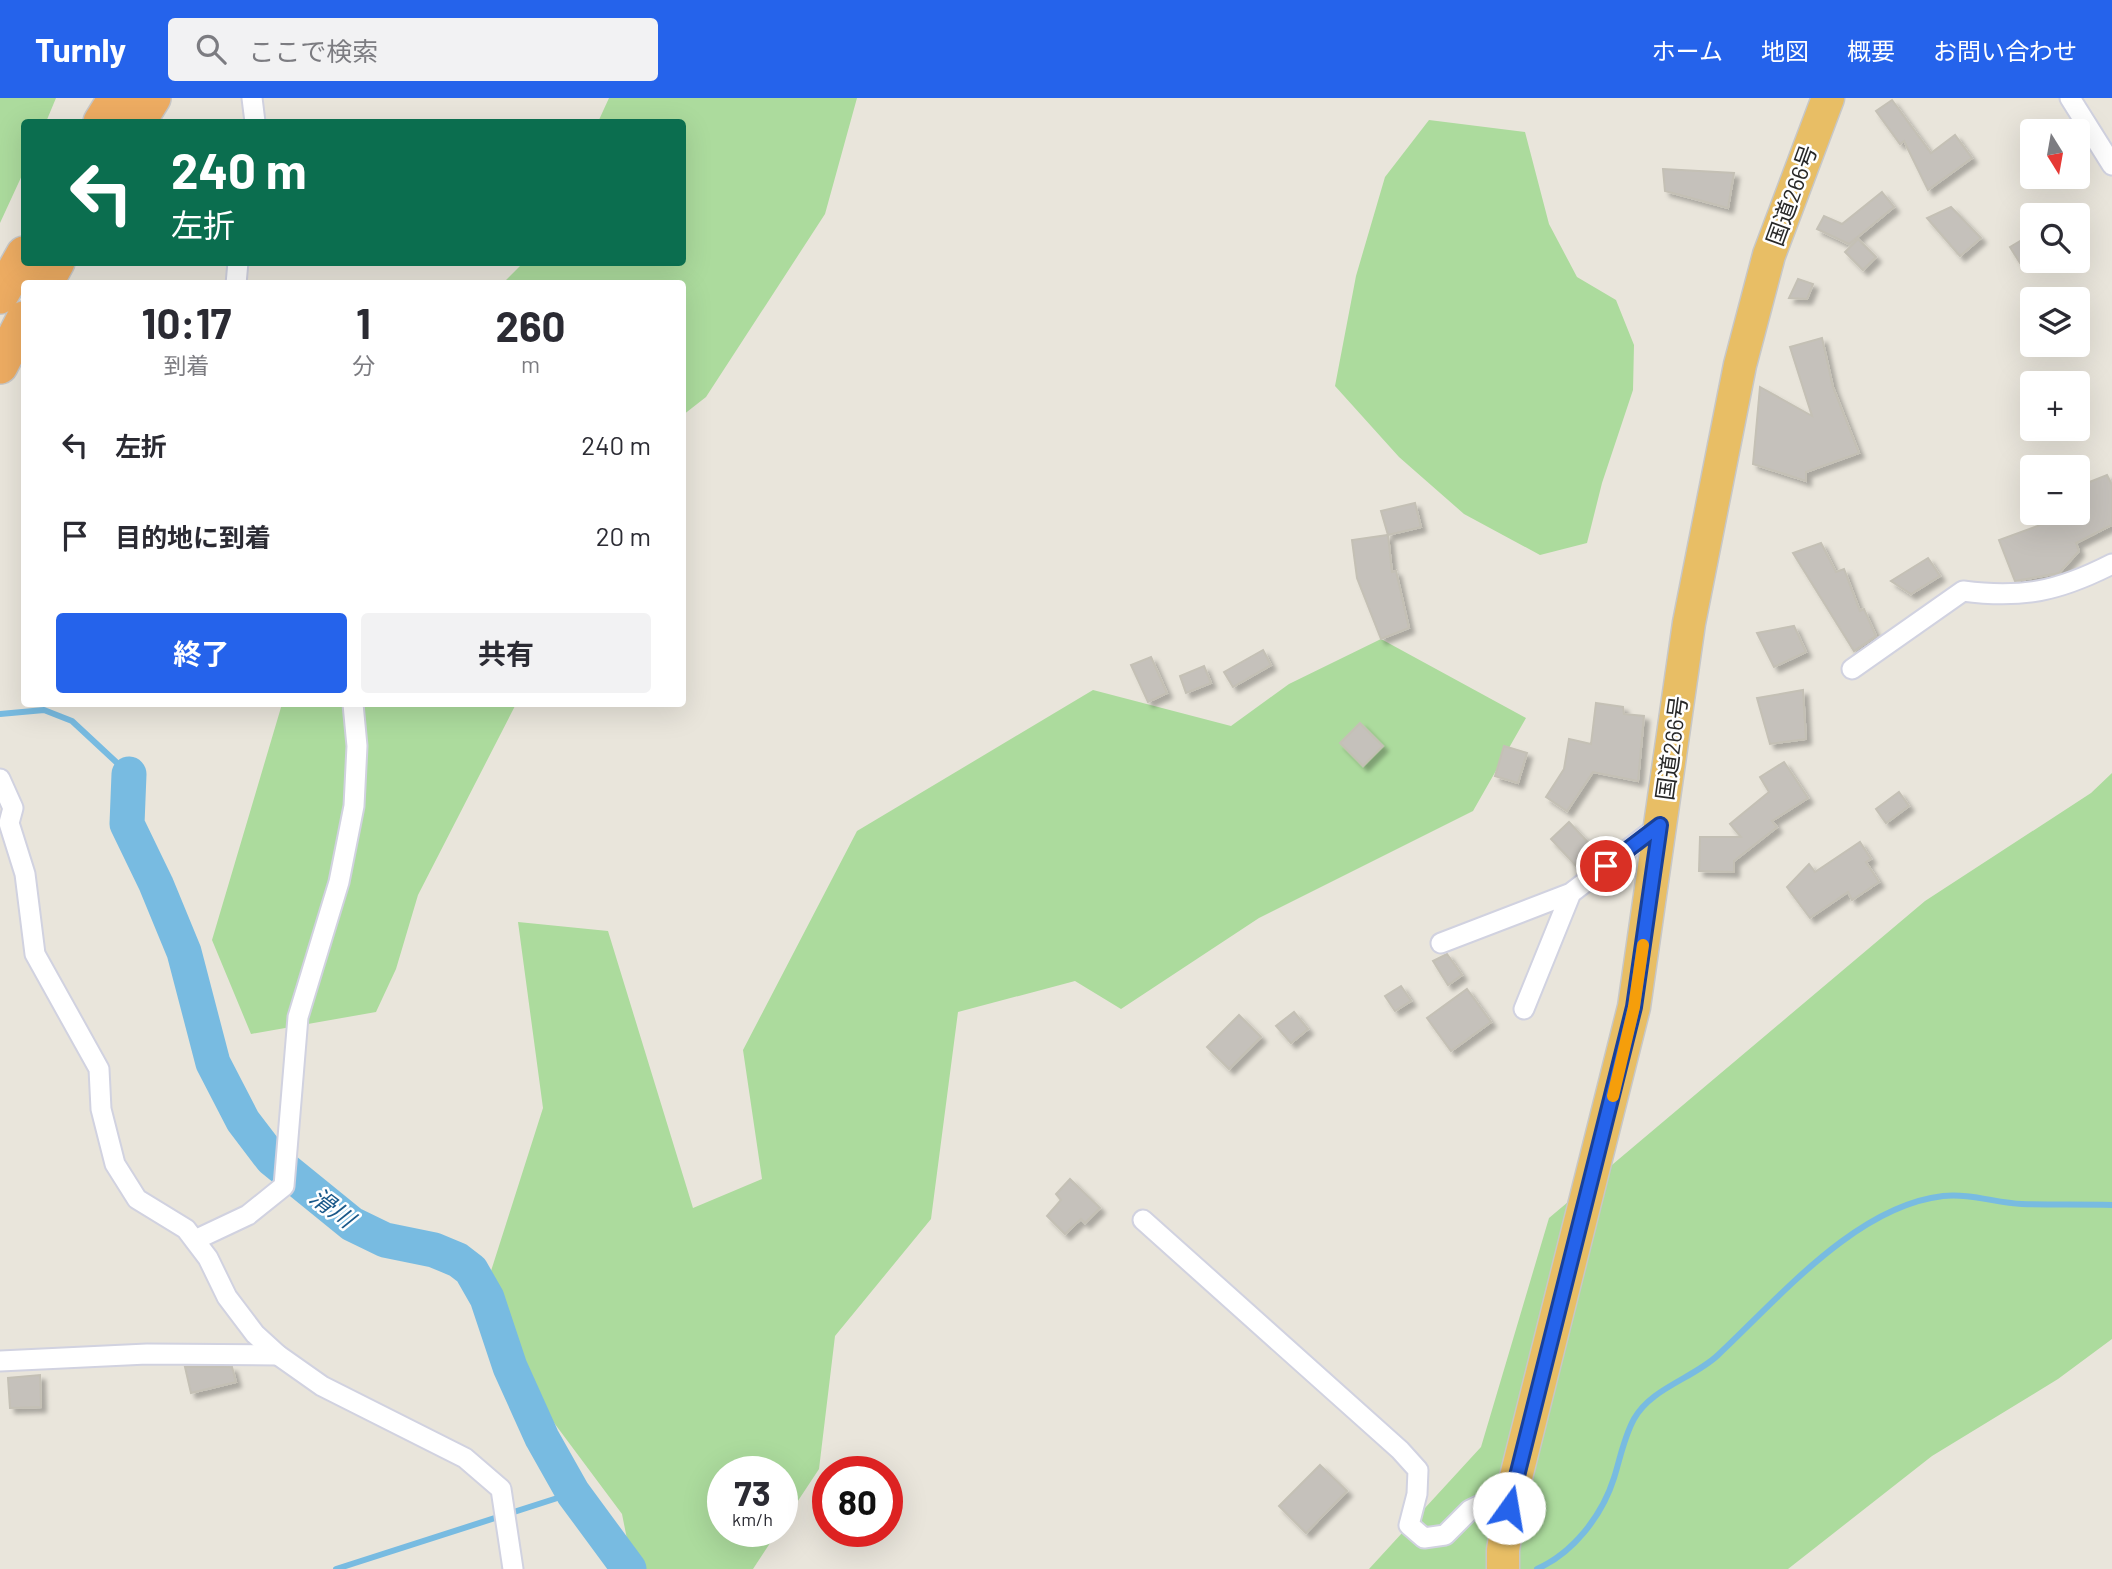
<!DOCTYPE html>
<html lang="ja">
<head>
<meta charset="utf-8">
<style>
	body { margin:0; font-family:Barlow,"Noto Sans JP",sans-serif; background:#f2f2f3; color:#2b2b33; height:100vh; display:flex; flex-direction:column; font-size:26px; white-space:nowrap }
	* { box-sizing:border-box; margin:0 }
	p { font-size:23px; color:#7c7c81 }
	.icon { flex:none; width:38px; height:38px; fill:none; stroke:currentColor; stroke-width:2; stroke-linecap:round; stroke-linejoin:round }
	.map { position:relative; flex:1; overflow:hidden }
	.sheet { position:absolute; left:21px; top:182px; width:665px; height:427px; display:flex; flex-direction:column; background:#fff; border-radius:7px; box-shadow:0 7px 28px #0002 }
	.sheet>* { flex:none }
	.hud { position:absolute; left:21px; top:21px; width:665px; height:147px; border-radius:7px; box-shadow:0 7px 28px #0002; background:#0b6e4f; color:#fff; overflow:hidden }
	.needle { width:46px; rotate:169deg }
	.tools { position:absolute; left:2020px; top:21px; display:grid; gap:14px }
	.tools a { display:grid; place-items:center; width:70px; height:70px; border-radius:7px; background:#fff; box-shadow:0 7px 28px #0002; font-size:35px }
	.speed { position:absolute; left:707px; top:1358px; display:flex; gap:14px; font-size:35px; font-weight:700; text-align:center }
	.speed>* { display:grid; place-content:center; width:91px; height:91px; border-radius:50%; background:#fff; box-shadow:0 7px 28px #0002; line-height:1 }
	.speed small { font-size:18px; font-weight:400 }
	.speed .limit { border:10px solid #d22; background:#fff; color:#111 }
	.pin { position:absolute; display:grid; place-items:center; width:60px; height:60px; color:#fff; margin:-30px; border:4px solid #fff; border-radius:50%; box-shadow:0 2px 7px #0007 }
	.me { position:absolute; width:77px; margin:-38px; rotate:13deg; stroke-linejoin:round; filter:drop-shadow(0 0 5px #0008) }
	.turn { display:flex; align-items:center; gap:24px; height:147px; padding:0 35px; font-size:32px }
	.turn .icon { width:91px; height:91px; stroke-width:2.5 }
	.turn b { display:block; font-size:49px; line-height:60px }
	.eta { display:flex; justify-content:space-evenly; align-items:center; height:119px; text-align:center }
	.eta b { font-size:42px; font-weight:700; line-height:49px }
	.cta { display:flex; gap:14px; margin-top:auto; padding:14px 35px }
	.cta a { flex:1; height:80px; border-radius:7px; background:#2563eb; color:#fff; font-size:28px; font-weight:700; line-height:80px; text-align:center }
	.cta a+a { background:#f2f2f3; color:#2b2b33 }
	ul { padding:0; list-style:none }
	li { display:flex; align-items:center; gap:21px; height:91px; padding:0 35px }
	li div { flex:1 }
	li b { display:block; font-size:26px }
	li em { font-style:normal }
	header { display:flex; align-items:center; gap:42px; box-sizing:border-box; height:98px; padding:0 35px; background:#2563eb; color:#fff }
	header strong { font-size:33px }
	nav { display:flex; gap:38px; margin-inline-start:auto; font-size:24px }
	.search { width:490px; height:63px; background:#f2f2f3; display:flex; align-items:center; gap:18px; box-sizing:border-box; padding:0 24px; border-radius:7px; color:#7c7c81; font-size:26px }
	.map>svg:first-child { display:block }
</style>
</head>
<body>
<header>
<strong>Turnly</strong>
<div class="search"><svg class="icon" aria-label="search" viewBox="0 0 24 24"><circle cx="10" cy="10" r="6"/><path d="M15 15l6 6"/></svg>ここで検索</div>
<nav><a>ホーム</a><a>地図</a><a>概要</a><a>お問い合わせ</a></nav>
</header>
<div class="map">
<svg width="2112" height="1471" viewBox="0 0 2112 1471">
	<defs>
		<filter id="shadow"><feDropShadow dx="5" dy="5" stdDeviation="2" flood-color="#0004"/></filter>
	</defs>
	<rect width="100%" height="100%" fill="#e9e5db"/>
	<!-- green -->
	<g fill="#acdb9d">
		<polygon points="0,0 56,0 46,24 24,24 24,73 0,125"/>
		<polygon points="609,0 857,0 825,116 706,299 683,317 682,186 503,185 523,165 682,164 682,24 598,24"/>
		<polygon points="1429,22 1525,34 1549,126 1577,179 1616,202 1634,247 1633,292 1602,385 1587,445 1540,457 1464,416 1399,359 1335,288 1356,178 1385,79"/>
		<polygon points="1381,541 1526,620 1473,713 1259,820 1121,911 1075,883 958,914 931,1121 835,1238 819,1371 782,1427 782,1374 723,1374 723,1433 778,1433 753,1471 633,1471 622,1416 543,1310 491,1173 543,1010 518,824 608,833 693,1110 762,1081 743,952 857,733 1093,592 1231,628 1289,586"/>
		<polygon points="282,606 516,606 418,797 396,871 376,914 251,936 212,842"/>
		<polygon points="2112,675 2112,1241 2058,1281 1932,1358 1788,1471 1369,1471 1481,1349 1549,1120 1925,803 2091,695"/>
	</g>
	<g fill="none" stroke-linecap="round" stroke-linejoin="round">
		<!-- stream -->
		<g stroke="#78bbe1" stroke-width="6">
			<polyline points="0,616 44,612 72,623 129,676"/>
			<polyline points="336,1471 573,1395"/>
			<path d="M1537,1471c36,-16 65,-53 77,-91 6,-19 10,-41 20,-59 17,-31 60,-41 84,-64 61,-57 138,-149 225,-159 26,-3 54,7 79,8 30,1 60,0 90,1"/>
		</g>
		<!-- river -->
		<polyline stroke="#78bbe1" stroke-width="35" points="129,676 127,726 156,786 184,854 213,965 243,1023 272,1061 352,1126 385,1142 434,1152 458,1162 471,1172 487,1200 510,1269 542,1340 573,1395 629,1471"/>
	</g>
	<!-- building -->
	<g fill="#c5c1bb" stroke="#c4c0b5" stroke-width="2" filter="url(#shadow)">
		<polygon points="1892,2 1931,55 1955,37 1972,60 1928,92 1904,43 1900,46 1876,13"/>
		<polygon points="1663,71 1734,75 1728,110 1665,93"/>
		<polygon points="1882,94 1894,109 1849,146 1817,131 1824,118 1842,126"/>
		<polygon points="1951,109 1981,140 1960,158 1927,120"/>
		<polygon points="2032,136 2032,158 2020,165 2010,149"/>
		<polygon points="1858,141 1876,159 1863,172 1845,154"/>
		<polygon points="1798,181 1813,186 1807,201 1789,200"/>
		<polygon points="1822,240 1833,289 1859,355 1806,374 1806,383 1753,366 1760,289 1812,318 1790,249"/>
		<polygon points="2107,377 2112,387 2112,427 2076,445 2079,453 2059,475 2015,483 1999,442 2085,411 2077,398 2077,389"/>
		<polygon points="1415,405 1421,429 1388,437 1381,413"/>
		<polygon points="1388,437 1392,474 1396,473 1409,530 1381,541 1357,480 1352,442"/>
		<polygon points="1821,445 1836,474 1844,471 1860,513 1864,511 1876,538 1854,553 1793,455"/>
		<polygon points="1928,460 1940,478 1911,496 1891,483"/>
		<polygon points="1794,528 1806,554 1774,569 1757,535"/>
		<polygon points="1263,552 1271,567 1233,589 1224,574"/>
		<polygon points="1151,559 1167,595 1148,604 1131,567"/>
		<polygon points="1204,568 1211,585 1186,595 1180,578"/>
		<polygon points="1803,592 1806,641 1770,646 1757,600"/>
		<polygon points="1596,605 1623,609 1624,616 1644,618 1638,683 1593,674 1567,713 1546,699 1564,671 1569,641 1591,646"/>
		<polygon points="1360,625 1383,648 1363,668 1340,645"/>
		<polygon points="1504,648 1527,655 1518,685 1495,678"/>
		<polygon points="1784,664 1808,700 1772,723 1777,729 1734,763 1734,774 1699,773 1700,739 1741,739 1730,726 1769,694 1760,679"/>
		<polygon points="1899,694 1909,708 1886,725 1876,711"/>
		<polygon points="1569,724 1598,755 1580,772 1551,741"/>
		<polygon points="1860,744 1871,761 1866,764 1879,784 1852,802 1848,794 1810,820 1787,789 1809,766 1815,774"/>
		<polygon points="1447,856 1462,877 1448,887 1433,863"/>
		<polygon points="1401,888 1411,903 1395,913 1385,898"/>
		<polygon points="1467,891 1491,924 1451,953 1427,920"/>
		<polygon points="1294,914 1308,931 1291,945 1276,928"/>
		<polygon points="1239,917 1261,939 1229,971 1207,949"/>
		<polygon points="1070,1081 1100,1110 1085,1125 1081,1121 1065,1136 1047,1118 1061,1102 1056,1096"/>
		<polygon points="185,1269 232,1269 236,1284 191,1295"/>
		<polygon points="40,1277 41,1309 10,1310 8,1280"/>
		<polygon points="1320,1367 1347,1393 1306,1435 1279,1408"/>
	</g>
	<g fill="none" stroke-linecap="round" stroke-linejoin="round">
		<defs>
			<g id="minor">
				<polyline points="252,0 255,24"/>
				<polyline points="2070,0 2112,67"/>
				<polyline points="236,186 238,164"/>
				<path d="M1852,571l111,-78c59,8 96,0 149,-27"/>
				<polyline points="0,681 13,710 9,725 25,776 35,856 99,971 101,1011 115,1066 137,1101 186,1131 208,1160 227,1199 255,1236 278,1257 322,1288 465,1360 501,1391 513,1471"/>
				<polyline points="1441,845 1571,795 1524,911 1571,795 1660,727"/>
				<polyline points="1143,1122 1400,1352 1418,1372 1417,1396 1409,1427 1424,1440 1445,1437 1470,1412 1513,1391"/>
				<polyline points="195,1142 248,1117 284,1088 298,919 339,784 354,708 357,648 353,606"/>
				<polyline points="0,1263 147,1256 278,1257"/>
			</g>
			<polyline id="trunk" points="1503,1471 1503,1452 1513,1391 1634,909 1689,525 1740,267 1769,157 1828,0"/>
			<g id="motorway">
				<polyline points="101,24 116,0"/>
				<polyline points="138,24 153,0"/>
				<polyline points="45,186 57,164"/>
				<polyline points="0,198 24,156"/>
				<polyline points="0,268 24,221"/>
			</g>
		</defs>
		<!-- minor casing -->
		<use href="#minor" stroke="#d1d2e0" stroke-width="23"/>
		<!-- trunk casing -->
		<use href="#trunk" stroke="#c7c7c7" stroke-width="35"/>
		<!-- motorway casing -->
		<use href="#motorway" stroke="#c7c7c7" stroke-width="38"/>
		<!-- minor -->
		<use href="#minor" stroke="#fff" stroke-width="19"/>
		<!-- trunk -->
		<use href="#trunk" stroke="#e8be65" stroke-width="32"/>
		<!-- motorway -->
		<use href="#motorway" stroke="#edac62" stroke-width="35"/>
	</g>
	<g fill="none" stroke-linecap="round" stroke-linejoin="round">
		<defs>
			<polyline id="route" points="1509,1410 1634,909 1660,727 1606,768"/>
		</defs>
		<!-- route casing -->
		<use href="#route" stroke="#184099" stroke-width="18"/>
		<!-- route -->
		<use href="#route" stroke="#2563eb" stroke-width="12"/>
		<!-- slow -->
		<polyline stroke="#f59e0b" stroke-width="12" points="1613,998 1634,909 1643,847"/>
	</g>
	<g text-anchor="middle" dominant-baseline="central" stroke-width="5" stroke-linejoin="round" paint-order="stroke">
		<!-- street labels -->
		<g font-size="23" fill="#282828" stroke="#fff">
			<text transform="translate(1791 97) rotate(-70)">国道266号</text>
			<text transform="translate(1671 650) rotate(-82)">国道266号</text>
		</g>
		<!-- water labels -->
		<g font-size="24" font-style="italic" fill="#1a598a" stroke="#fff">
			<text transform="translate(333 1109) rotate(37)">滑川</text>
		</g>
	</g>
</svg>
<div class="tools">
<a><svg class="needle" viewBox="-14 -14 28 28"><path d="M0-13l5 13h-10z" fill="#e53935"/><path d="M0 13l5-13h-10z" fill="#7c7c81"/></svg></a>
<a><svg class="icon" aria-label="search" viewBox="0 0 24 24"><circle cx="10" cy="10" r="6"/><path d="M15 15l6 6"/></svg></a>
<a><svg class="icon" aria-label="layers" viewBox="0 0 24 24"><path d="M12 4l9 5-9 5-9-5zM3 14l9 5 9-5"/></svg></a>
<a>+</a>
<a>−</a>
</div>
<div class="speed"><div>73<small>km/h</small></div><div class="limit">80</div></div>
<div class="pin" style="left:1606px;top:768px;background:#d93025"><svg class="icon" aria-label="arrive" viewBox="0 0 24 24"><path d="M6 21V4h12l-3 4 3 4H6"/></svg></div>
<svg class="me" style="left:1509px;top:1410px" viewBox="-20 -20 40 40"><circle r="19" fill="#fff"/><path d="M0-13L10 11 0 6-10 11z" fill="#2563eb"/></svg>
<div class="hud">
<div class="turn"><svg class="icon" aria-label="left" viewBox="0 0 24 24"><path d="M17 20v-9H6M10 6l-5 5 5 5"/></svg><div><b>240 m</b>左折</div></div>
</div>
<section class="sheet">
<div class="eta">
<div><b>10:17</b><p>到着</p></div>
<div><b>1</b><p>分</p></div>
<div><b>260</b><p>m</p></div>
</div>
<ul>
<li><svg class="icon" aria-label="left" viewBox="0 0 24 24"><path d="M17 20v-9H6M10 6l-5 5 5 5"/></svg><div><b>左折</b></div><em>240 m</em></li>
<li><svg class="icon" aria-label="arrive" viewBox="0 0 24 24"><path d="M6 21V4h12l-3 4 3 4H6"/></svg><div><b>目的地に到着</b></div><em>20 m</em></li>
</ul>
<div class="cta"><a>終了</a><a>共有</a></div>
</section>
</div>
</body>
</html>
